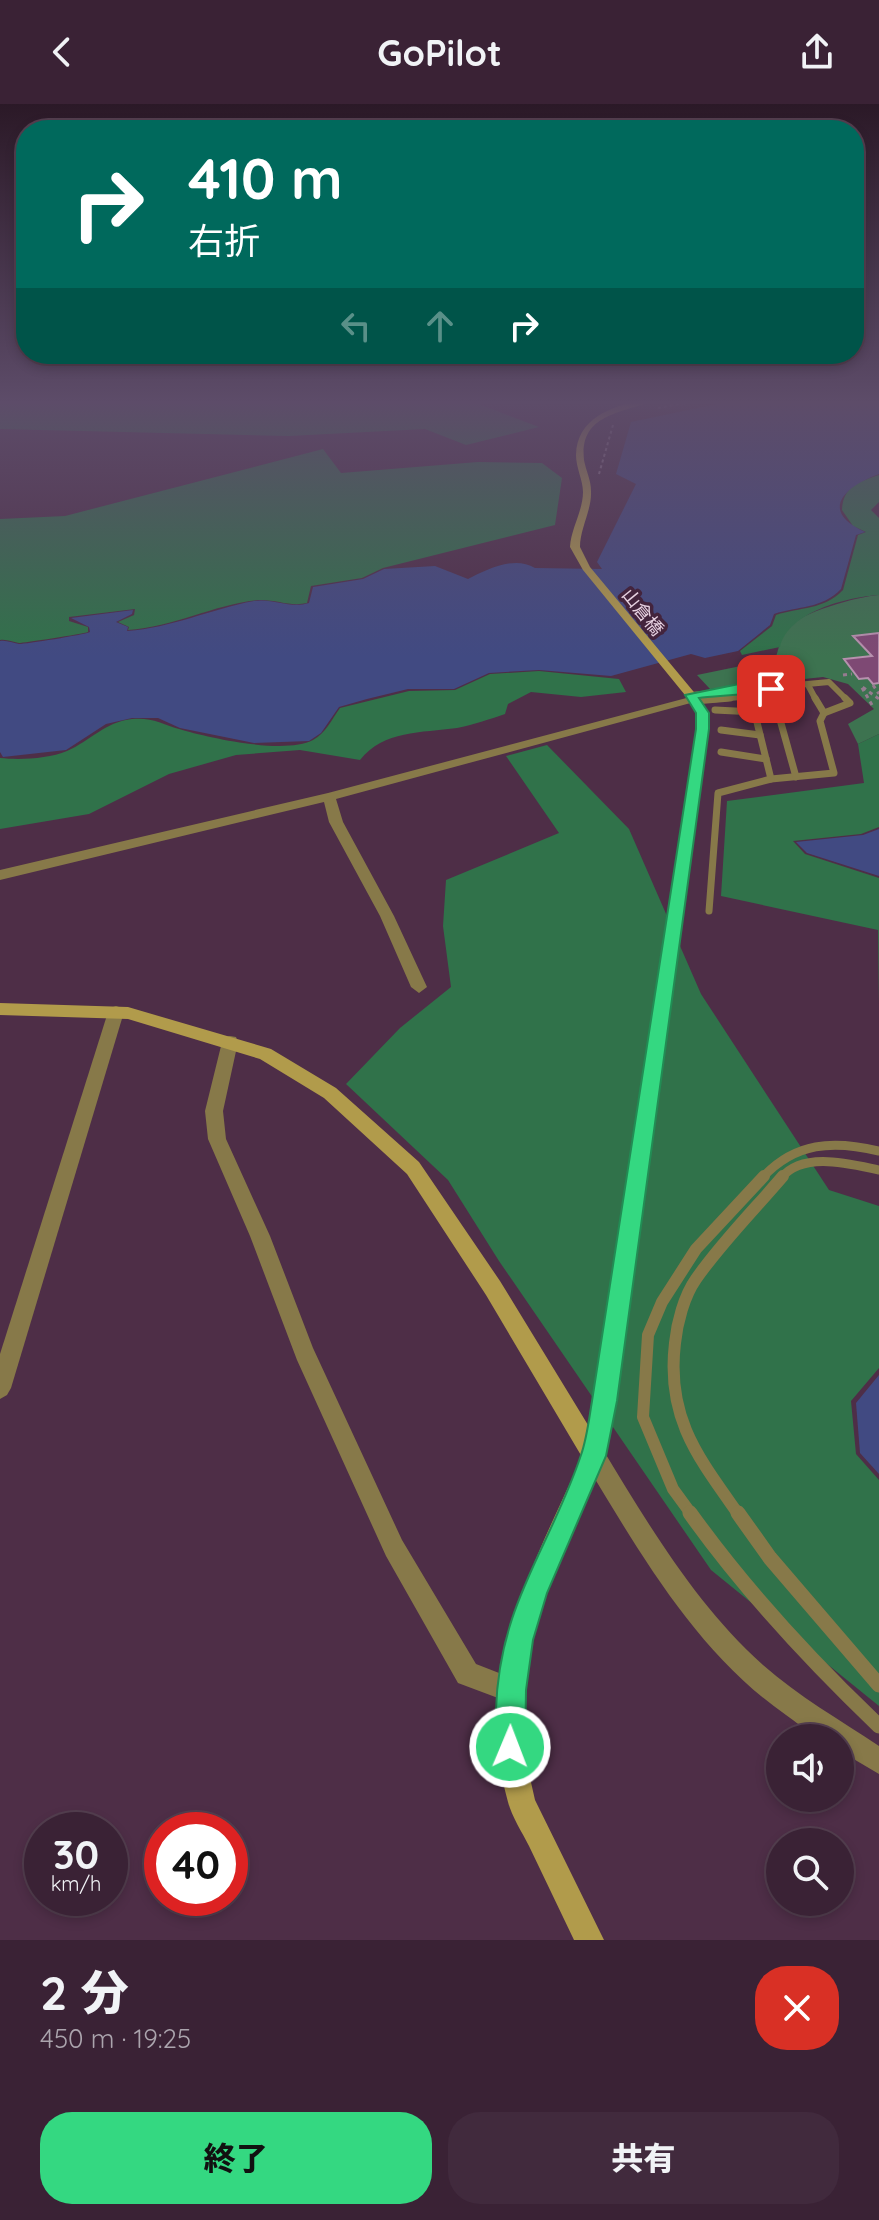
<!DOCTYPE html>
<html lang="ja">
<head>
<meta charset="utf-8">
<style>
	body { margin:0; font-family:Quicksand,"Noto Sans JP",sans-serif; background:#412a3d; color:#f1f3f6; height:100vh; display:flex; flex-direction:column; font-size:30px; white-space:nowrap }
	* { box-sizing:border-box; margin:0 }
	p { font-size:26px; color:#aba4ad }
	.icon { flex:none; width:44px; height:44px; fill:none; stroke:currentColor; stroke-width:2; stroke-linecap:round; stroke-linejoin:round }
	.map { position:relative; height:1836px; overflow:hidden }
	.details { display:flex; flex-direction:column; background:#3a2235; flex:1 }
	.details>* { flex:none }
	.banner { position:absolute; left:16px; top:16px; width:848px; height:244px; border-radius:32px; box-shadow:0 4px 12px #0003,0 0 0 2px #543f50; background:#00695c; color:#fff; overflow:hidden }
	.fabs { position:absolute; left:766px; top:1620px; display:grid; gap:16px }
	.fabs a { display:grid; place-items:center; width:88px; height:88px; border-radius:50%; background:#3a2235; box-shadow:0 4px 12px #0003,0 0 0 2px #543f50; font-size:40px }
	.speed { position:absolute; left:24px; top:1708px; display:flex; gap:16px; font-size:40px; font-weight:700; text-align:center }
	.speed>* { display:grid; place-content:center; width:104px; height:104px; border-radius:50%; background:#3a2235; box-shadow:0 4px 12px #0003,0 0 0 2px #543f50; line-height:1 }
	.speed small { font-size:20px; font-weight:400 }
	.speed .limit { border:12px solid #d22; background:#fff; color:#111 }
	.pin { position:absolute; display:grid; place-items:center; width:68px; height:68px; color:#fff; margin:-34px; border-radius:16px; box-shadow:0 4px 12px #0006 }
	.me { position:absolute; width:88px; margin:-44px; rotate:1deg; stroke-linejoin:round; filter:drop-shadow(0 0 6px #0008) }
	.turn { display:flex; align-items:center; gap:28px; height:168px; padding:0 40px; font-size:36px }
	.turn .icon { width:104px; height:104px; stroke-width:2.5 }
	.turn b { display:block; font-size:56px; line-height:68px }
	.lanes { display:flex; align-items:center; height:76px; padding:0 40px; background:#0003; justify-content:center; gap:40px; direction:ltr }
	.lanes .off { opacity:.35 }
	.round { display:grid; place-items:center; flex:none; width:84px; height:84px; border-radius:32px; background:#412a3d }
	.overview { display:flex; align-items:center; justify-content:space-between; height:136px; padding:0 40px }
	h1 { font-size:48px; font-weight:800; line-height:60px }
	.cta { display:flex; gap:16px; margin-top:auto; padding:16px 40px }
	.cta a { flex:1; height:92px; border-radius:32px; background:#34d881; color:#111; font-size:32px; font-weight:800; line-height:92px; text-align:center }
	.cta a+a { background:#412a3d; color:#f1f3f6 }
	header { display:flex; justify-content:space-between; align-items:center; height:104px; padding:0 40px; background:#3a2235; font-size:36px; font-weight:800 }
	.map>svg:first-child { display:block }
</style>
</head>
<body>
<header><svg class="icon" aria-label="back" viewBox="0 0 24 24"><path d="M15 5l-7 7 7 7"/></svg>GoPilot<svg class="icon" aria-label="share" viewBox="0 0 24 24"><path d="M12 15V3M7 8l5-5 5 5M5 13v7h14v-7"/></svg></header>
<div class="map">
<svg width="879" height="1836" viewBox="0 0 879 1836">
	<rect width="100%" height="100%" fill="#4e2e47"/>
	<!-- green -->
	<path fill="#3d7350" d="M879,491v139l-21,10 -10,-20 26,-15 -26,-25 -25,-7 -113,12 -13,-14 78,-16c4,-9 5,-23 11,-30 15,-17 70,-32 93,-34z"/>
	<!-- forest -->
	<g fill="#30724a">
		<polygon points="0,296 476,296 476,299 539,323 466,341 425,325 289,332 0,325"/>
		<path d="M323,345l18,24 137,-11 64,1 20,15 -7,47 -172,43 -21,10 -51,8 -4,17c-17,4 -31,-4 -49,-3 -43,4 -84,27 -130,30l1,-3 -11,-5 16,-7 1,-6 -66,8v4l19,6v5c-5,2 -65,11 -69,11 -7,-1 -12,-4 -19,-3v-121l65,-3z"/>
		<path d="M879,371v27l-8,8 8,8v77c-32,2 -91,17 -99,52l-38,8 -2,-4 32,-25 4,-11c24,-8 48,-5 67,-25l15,-55 8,-3 -13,-6 -11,-16c1,-23 16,-28 37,-35z"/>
		<path d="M539,567l80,8 7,13 -45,5 -50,-5 -23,12 -3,10c-15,5 -32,11 -48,14 -36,5 -73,2 -97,32l-60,-10 -64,5 -67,19 -80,40 -89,15v-71c19,2 48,1 67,-7 23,-10 38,-29 65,-32 19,-2 31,5 47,10 30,9 106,26 134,11 12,-6 19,-21 27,-32l69,-17 46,-1 35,-16z"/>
		<polygon points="879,630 879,723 861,730 793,737 805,750 879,774 879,900 878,826 721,792 727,697 864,679 858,640"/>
		<polygon points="547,641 629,725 701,890 829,1086 879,1102 879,1264 851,1297 856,1350 879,1376 879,1602 711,1466 499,1157 448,1076 346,980 400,924 451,883 443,822 446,776 559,729 506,652"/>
	</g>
	<!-- water -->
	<g fill="#414a82">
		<path d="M736,296h143v74c-34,12 -61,37 -14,58l-9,3 -15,54c-19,20 -43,17 -67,25l-4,11 -32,26 -33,7 -14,-4 -80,22 -72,-6 -50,3 -35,16h-46l-41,10 -28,8 -18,26 -12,8 -55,2 -74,-15 -22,-10h-26l-26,6 -40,26 -63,7 -3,-5v-111c7,-1 12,2 19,3 7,0 64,-9 71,-12l-1,-5 -18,-9 62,-8 -1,4 -16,8 12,5 -1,4c44,-3 84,-22 127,-30 20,-3 36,8 55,2l4,-16 50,-8 21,-10 51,-3 33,13c18,-9 46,-24 67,-11l67,1 -5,-7 39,-78 -20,-10 15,-52z"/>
		<polygon points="879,725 879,772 807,749 796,738 863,731"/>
		<polygon points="879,1271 879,1370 860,1349 856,1299"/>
	</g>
	<!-- building -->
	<polygon fill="#7e4974" stroke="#b791ae" stroke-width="2" points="879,529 879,579 873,580 868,574 859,575 844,555 872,552 853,532"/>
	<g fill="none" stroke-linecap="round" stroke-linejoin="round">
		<!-- path-far1 -->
		<g stroke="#967b90" stroke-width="2" stroke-dasharray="3 3" stroke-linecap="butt">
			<polyline points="658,304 702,296"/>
			<polyline points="599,370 613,321"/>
		</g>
		<!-- path -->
		<g stroke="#967b90" stroke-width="3" stroke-dasharray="4 4" stroke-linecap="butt">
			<polyline points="843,571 852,570"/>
			<polyline points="873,581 879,590"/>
			<polyline points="872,601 861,582 879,595"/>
		</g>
		<!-- lane-far4 -->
		<g stroke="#877949" stroke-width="6">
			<polyline points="808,581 816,596"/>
			<polyline points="749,585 752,596"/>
			<polyline points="771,585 774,596"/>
			<polyline points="691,591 829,578 847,596"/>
			<polyline points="708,596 751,592"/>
		</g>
		<!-- lane-far3 -->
		<g stroke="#877949" stroke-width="7">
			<polyline points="751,594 771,675 834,669 820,617 824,609"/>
			<polyline points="774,594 796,673"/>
			<polyline points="815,594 824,609 850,599 845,594"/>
			<polyline points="695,597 730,594"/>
			<polyline points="715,606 755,608"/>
			<polyline points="721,626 760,631"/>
			<polyline points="721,648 766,655"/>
			<polyline points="709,807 718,689 771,675"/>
		</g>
		<!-- lane-far2 -->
		<g stroke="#877949" stroke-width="9">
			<path d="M762,1074c33,-36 71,-38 117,-27"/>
			<path d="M781,1074c22,-27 69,-14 98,-8"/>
		</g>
		<!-- lane-far1 -->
		<g stroke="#877949" stroke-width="12">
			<polyline points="692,1411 673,1385 643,1313 648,1231 662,1198 696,1145 764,1072"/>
			<path d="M739,1411c-41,-58 -73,-97 -64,-172 2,-20 9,-47 21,-64 25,-36 58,-69 87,-103"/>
		</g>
		<!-- lane -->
		<g stroke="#877949" stroke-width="15">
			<path d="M690,1409c55,77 121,148 189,213"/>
			<polyline points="738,1409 770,1454 879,1581"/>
		</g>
		<!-- street -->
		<g fill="#877949" fill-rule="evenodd">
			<polygon points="694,592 700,595 698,597 336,695 343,718 394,812 427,883 419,889 411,883 380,812 329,718 324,698 0,776 0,766 328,689"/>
			<polygon points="116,902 122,904 124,908 11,1284 7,1291 0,1295 0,1250 108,908 110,904"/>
			<polygon points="230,932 236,933 238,938 223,1007 226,1035 270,1132 313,1244 402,1436 476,1560 520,1577 524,1586 520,1595 511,1599 458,1579 386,1452 297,1256 250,1132 208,1035 205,1007 222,938 224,933"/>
			<path d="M594,1341l8,3c46,76 94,157 161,217 35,31 77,55 116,81v28l-39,-23v-13c-27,0 -33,-8 -54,-23 -89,-62 -145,-160 -200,-251l-3,-8 3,-8z"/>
		</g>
		<!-- secondary -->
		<path fill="#b19b4b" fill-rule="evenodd" d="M641,296h12c-30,14 -74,13 -69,60 2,11 7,20 7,31 1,19 -11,37 -11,56l10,20 108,130 10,16 1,16 -104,727 -59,137 -16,47 -6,50 -1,57 12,53 69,140h-30c-15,-31 -30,-63 -45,-94 -7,-14 -17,-29 -21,-44 -36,-129 23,-232 74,-345l-96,-162 -79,-121 -83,-76 -64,-39 -132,-40 -128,-4v-12l128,4 143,42 65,39 83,74 81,119 88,144 109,-696 -1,-16 -7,-13 -106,-130 -13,-23c1,-19 13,-36 13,-55 0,-12 -7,-24 -7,-37 1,-37 35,-48 65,-55z"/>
	</g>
	<!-- sky -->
	<linearGradient id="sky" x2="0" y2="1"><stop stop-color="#2b1927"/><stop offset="0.54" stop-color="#5d4c69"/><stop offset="1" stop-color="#5d4c69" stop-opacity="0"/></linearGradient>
	<rect width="879" height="553" fill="url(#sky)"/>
	<!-- route -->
	<path fill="#34d881" stroke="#228c54" stroke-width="2" d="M739,580l32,1 6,4c-7,4 -63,7 -78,9l10,15v16l-92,672 -11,55 -59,137 -14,47 -7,50 -1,57 -4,11 -11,4 -10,-4c-7,-15 -4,-32 -4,-48 3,-106 54,-162 85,-255 6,-17 8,-36 11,-54l104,-672v-16l-11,-18z"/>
	<g text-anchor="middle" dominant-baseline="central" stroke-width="7" stroke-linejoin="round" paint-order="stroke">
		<!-- far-street labels -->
		<g font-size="18" fill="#e7d2e2" stroke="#43243d">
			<text transform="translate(643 508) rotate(51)">山倉橋</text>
		</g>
	</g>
</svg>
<div class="fabs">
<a><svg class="icon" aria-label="sound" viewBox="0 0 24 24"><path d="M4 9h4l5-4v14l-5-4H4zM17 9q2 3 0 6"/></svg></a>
<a><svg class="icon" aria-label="search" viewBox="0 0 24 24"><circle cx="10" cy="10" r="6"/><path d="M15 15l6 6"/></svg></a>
</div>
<div class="speed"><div>30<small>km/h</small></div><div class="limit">40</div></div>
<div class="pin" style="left:771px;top:585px;background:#d93025"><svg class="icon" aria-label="arrive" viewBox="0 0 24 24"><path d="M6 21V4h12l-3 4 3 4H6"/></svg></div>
<svg class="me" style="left:510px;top:1643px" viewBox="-20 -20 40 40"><circle r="17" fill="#34d881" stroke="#fff" stroke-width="3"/><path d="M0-11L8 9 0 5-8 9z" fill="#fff"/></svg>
<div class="banner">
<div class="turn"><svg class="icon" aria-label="right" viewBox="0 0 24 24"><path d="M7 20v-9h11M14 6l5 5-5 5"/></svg><div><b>410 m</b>右折</div></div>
<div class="lanes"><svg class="icon off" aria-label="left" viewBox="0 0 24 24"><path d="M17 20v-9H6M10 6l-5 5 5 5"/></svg><svg class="icon off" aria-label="ahead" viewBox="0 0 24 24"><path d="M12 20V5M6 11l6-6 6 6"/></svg><svg class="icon" aria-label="right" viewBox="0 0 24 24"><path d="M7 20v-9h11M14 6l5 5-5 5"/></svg></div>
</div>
</div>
<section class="details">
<div class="overview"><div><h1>2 分</h1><p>450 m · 19:25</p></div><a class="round" style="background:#d93025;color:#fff"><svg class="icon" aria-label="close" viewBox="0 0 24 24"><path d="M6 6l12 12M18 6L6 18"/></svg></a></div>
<div class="cta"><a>終了</a><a>共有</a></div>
</section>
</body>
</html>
